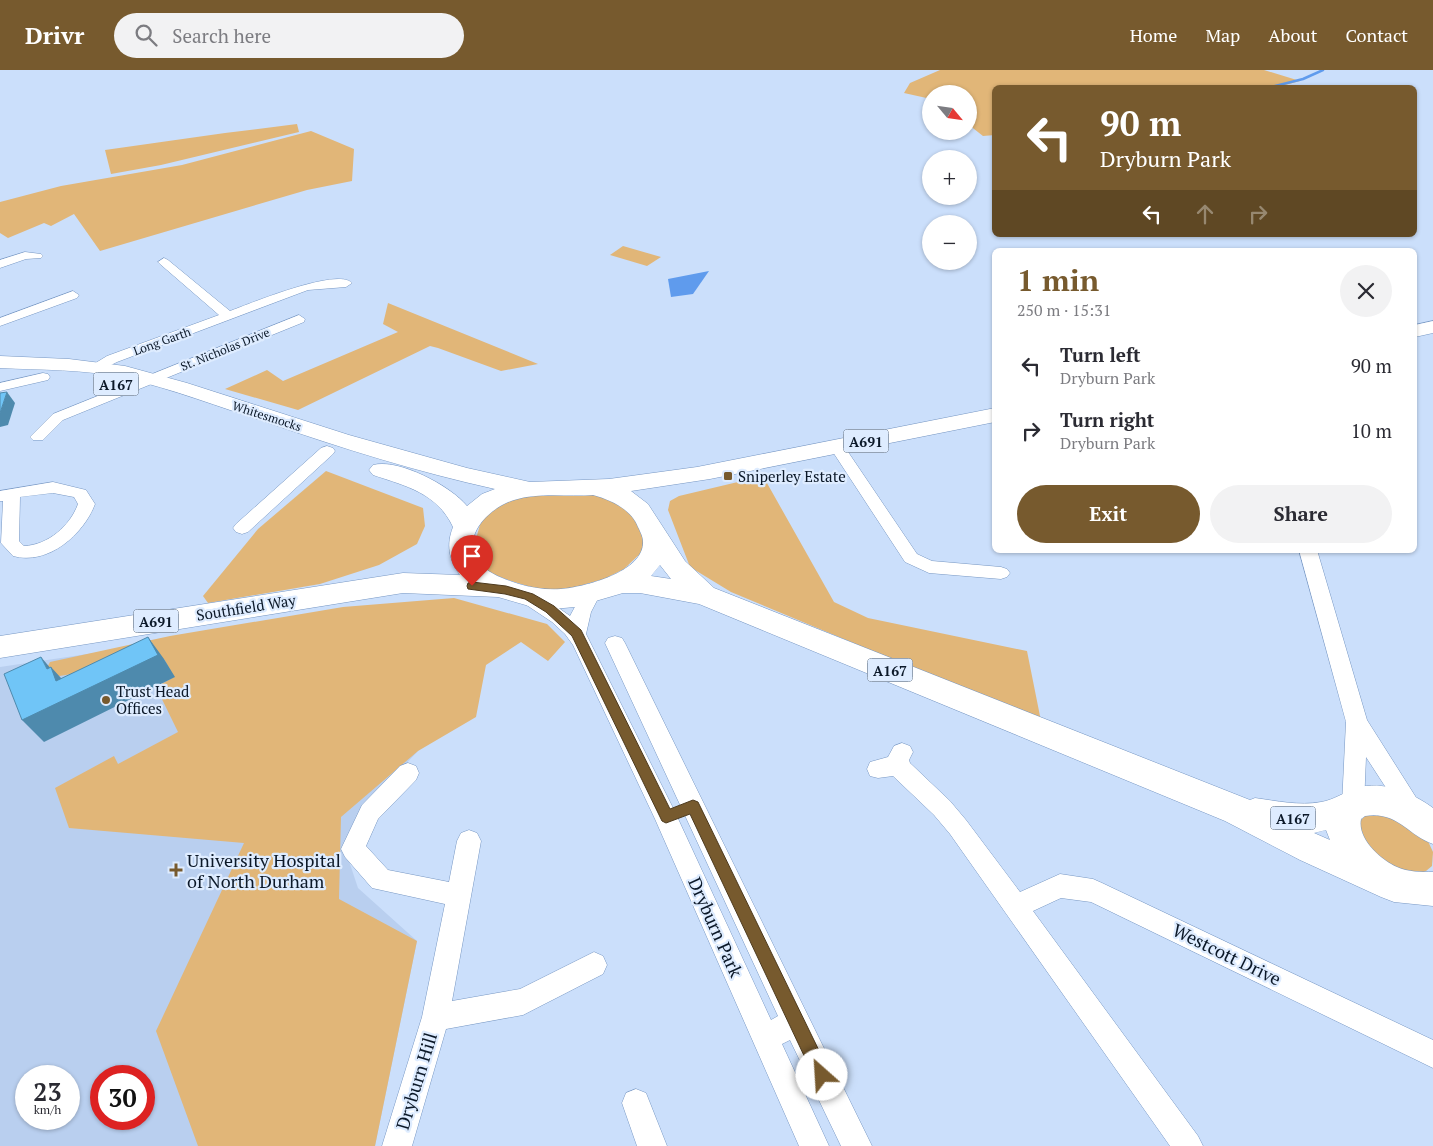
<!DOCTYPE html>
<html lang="en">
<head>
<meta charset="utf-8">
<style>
	body { margin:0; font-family:"PT Serif",serif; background:#f2f2f3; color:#2b2b33; height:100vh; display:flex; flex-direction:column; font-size:19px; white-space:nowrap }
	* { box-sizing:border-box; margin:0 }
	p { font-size:16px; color:#7c7c81 }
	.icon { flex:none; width:28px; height:28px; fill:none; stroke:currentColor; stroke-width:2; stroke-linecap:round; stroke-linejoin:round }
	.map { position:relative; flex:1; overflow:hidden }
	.drawer { position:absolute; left:992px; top:178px; width:425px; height:305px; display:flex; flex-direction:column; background:#fff; border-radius:8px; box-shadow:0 1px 4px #0004 }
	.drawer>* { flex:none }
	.banner { position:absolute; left:992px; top:15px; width:425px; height:152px; border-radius:8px; box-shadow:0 1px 4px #0004; background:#775a2e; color:#fff; overflow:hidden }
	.needle { width:32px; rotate:119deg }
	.fabs { position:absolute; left:922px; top:15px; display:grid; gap:10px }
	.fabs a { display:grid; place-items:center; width:55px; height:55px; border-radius:50%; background:#fff; box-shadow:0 1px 4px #0004; font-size:25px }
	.speed { position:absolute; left:15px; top:995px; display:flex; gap:10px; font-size:25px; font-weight:700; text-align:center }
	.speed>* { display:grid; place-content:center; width:65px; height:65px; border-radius:50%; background:#fff; box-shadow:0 1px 4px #0004; line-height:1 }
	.speed small { font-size:12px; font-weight:400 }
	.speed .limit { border:8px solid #d22; background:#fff; color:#111 }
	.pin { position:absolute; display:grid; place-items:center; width:42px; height:42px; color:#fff; margin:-51px -21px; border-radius:50% 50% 50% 0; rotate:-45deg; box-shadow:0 0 5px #0007 }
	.pin .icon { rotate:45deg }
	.me { position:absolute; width:55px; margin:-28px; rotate:334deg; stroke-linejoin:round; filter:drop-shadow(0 0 4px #0008) }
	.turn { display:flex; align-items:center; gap:18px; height:105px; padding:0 25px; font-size:22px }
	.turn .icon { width:65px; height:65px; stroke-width:2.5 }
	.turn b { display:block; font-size:35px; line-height:42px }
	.lanes { display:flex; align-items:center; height:48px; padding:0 25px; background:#0003; justify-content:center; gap:25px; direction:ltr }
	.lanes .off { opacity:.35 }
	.round { display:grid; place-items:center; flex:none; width:52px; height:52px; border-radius:26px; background:#f2f2f3 }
	.summary { display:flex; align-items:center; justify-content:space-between; height:85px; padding:0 25px }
	h1 { font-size:30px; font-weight:700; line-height:38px; color:#775a2e }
	.cta { display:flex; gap:10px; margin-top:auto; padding:10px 25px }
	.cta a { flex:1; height:58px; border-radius:30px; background:#775a2e; color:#fff; font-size:20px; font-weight:700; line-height:58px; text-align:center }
	.cta a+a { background:#f2f2f3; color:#2b2b33 }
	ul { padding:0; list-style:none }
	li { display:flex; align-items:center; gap:15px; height:65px; padding:0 25px }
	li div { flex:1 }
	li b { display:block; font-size:19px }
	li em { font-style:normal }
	header { display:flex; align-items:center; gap:30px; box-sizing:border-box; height:70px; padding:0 25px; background:#775a2e; color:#fff }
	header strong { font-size:24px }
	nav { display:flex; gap:28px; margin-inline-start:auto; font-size:18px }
	.search { width:350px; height:45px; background:#f2f2f3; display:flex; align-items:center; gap:12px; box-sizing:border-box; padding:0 18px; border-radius:28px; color:#7c7c81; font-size:19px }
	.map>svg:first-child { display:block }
</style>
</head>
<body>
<header>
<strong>Drivr</strong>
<div class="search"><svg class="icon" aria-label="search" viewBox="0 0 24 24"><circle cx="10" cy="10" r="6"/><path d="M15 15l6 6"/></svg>Search here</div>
<nav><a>Home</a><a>Map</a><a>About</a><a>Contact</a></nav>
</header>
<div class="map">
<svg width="1433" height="1076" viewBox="0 0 1433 1076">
	<rect width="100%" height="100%" fill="#cbdffb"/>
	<!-- built -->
	<path fill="#b9cfef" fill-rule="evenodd" d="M290,554l128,127 -58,61 -14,40 12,36 59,53 -42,205h-375v-479zM26,1006h43v43h-43zM101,1006h43v43h-43z"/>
	<!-- green -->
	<g fill="#e1b678">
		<polygon points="940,0 1264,0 1300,11 1274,18 995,18 995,65 983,66 969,55 969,24 931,24 931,29 904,23 910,13"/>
		<polygon points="297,54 299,62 161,95 111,104 105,80 225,63"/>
		<polygon points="311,61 354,79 352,111 307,120 100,181 74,144 51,156 44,153 8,168 0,163 0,132 61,116 182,95"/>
		<polygon points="623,176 661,187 647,196 610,185"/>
		<polygon points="388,233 538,294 501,301 438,278 430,276 298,340 225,319 267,300 283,311 398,262 383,254"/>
		<polygon points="326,401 423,438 425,456 417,474 379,495 320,514 208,533 203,526 258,459"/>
		<polygon points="763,406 834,532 868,548 1027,581 1041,651 731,522 690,497 668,440 670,431 679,426"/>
		<polygon points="593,423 627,436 645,463 643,481 624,499 604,509 565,520 537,519 508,510 490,503 478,491 474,476 481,451 495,436 515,427"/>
		<polygon points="454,528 547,554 565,572 548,591 521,572 486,595 476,647 418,681 341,747 339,829 417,871 375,1076 198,1076 156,961 244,773 69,758 55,718 114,686 118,694 178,662 156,617 174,607 164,589 41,609 50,592 170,566 343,537"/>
		<polygon points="1383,743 1427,769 1433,782 1432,796 1426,801 1417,804 1383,794 1360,768 1360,751 1365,746"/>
	</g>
	<!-- water -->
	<polygon fill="#5f9bed" points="709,201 693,224 671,227 668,209"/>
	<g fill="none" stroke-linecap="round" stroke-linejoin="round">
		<!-- stream -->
		<polyline stroke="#5f9bed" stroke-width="2.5" points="1267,18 1303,9 1323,0"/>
		<defs>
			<g id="minor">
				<polygon points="25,182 41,184 43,186 41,188 26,189 0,198 0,190"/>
				<path d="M164,188l4,2 62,51c19,-7 108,-44 122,-28l-6,4 -38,3 -191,72 -16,8h-10l-2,-3 18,-11 112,-41 -59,-51 -2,-2z"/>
				<polygon points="73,221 79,225 77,228 0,256 0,248"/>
				<polygon points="299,245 305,249 304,252 63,350 43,370 33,370 30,367 53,344"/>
				<polygon points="43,303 48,304 50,307 48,310 0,321 0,313"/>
				<polygon points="837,371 842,373 917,484 932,491 1001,497 1007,499 1010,503 1007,507 1001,509 929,503 905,492 829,376 832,373"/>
				<polygon points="327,376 333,378 335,381 333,384 248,462 242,464 236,462 233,458 236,454 321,378"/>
				<path d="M53,412l33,8 9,14c-11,30 -47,62 -82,52l-12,-13 2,-42h-3v-10zM53,423l21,4 4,7c-8,22 -30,41 -54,42l-5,-5 1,-44z"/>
				<polygon points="1299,480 1317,480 1367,650 1424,740 1421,747 1413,750 1405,747 1366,687 1364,735 1361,742 1353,745 1345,742 1342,735 1346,652"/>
				<polygon points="592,516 599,518 601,523 591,542 586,564 674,740 771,950 778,946 605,573 608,568 615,566 622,568 625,573 872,1076 841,1076 790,970 782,974 829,1076 799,1076 655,749 573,575 565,564 552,552 522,532 520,527 522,522 529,520 536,522 570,546 585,518"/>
				<polygon points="902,673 910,676 913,682 909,690 910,693 950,731 966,750 1020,822 1060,804 1093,809 1102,813 1433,970 1433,998 1091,832 1061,828 1033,841 1198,1066 1203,1076 1170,1076 950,764 934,745 893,706 878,708 870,706 867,699 870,692 888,687 894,676"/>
				<polygon points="408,693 416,696 419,703 416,710 378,749 366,776 388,800 449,812 457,771 461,763 469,760 477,763 481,771 452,931 520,919 594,882 603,886 607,895 603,904 523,945 446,959 412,1076 382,1076 422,947 445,834 372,818 345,787 341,779 362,735 400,696"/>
				<polygon points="636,1019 646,1023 667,1076 637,1076 622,1033 626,1023"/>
			</g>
			<g id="highway">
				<polygon points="1433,251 1433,263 1415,267 1415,255"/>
				<path d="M0,286l69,3 56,7 62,17 162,52 118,33 63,14 79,-3 88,-12 298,-59v14l-285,57 -79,12 17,13 37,57 29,27 536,212 5,-2c22,3 44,8 66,4 13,-2 23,-10 36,-14 25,-8 56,5 76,20v36c-26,-9 -35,-33 -68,-28l-4,3c-4,20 20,41 36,48 11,5 24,5 36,5v34l-39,-4 -13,-5 -81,-37 -75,-39 -526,-217 -59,-11h-17l-48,14 -23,2 -23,-3 -31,-9 -95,-4 -403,65v-22l403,-63 57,2c-11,-16 -14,-30 -7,-48 -16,-34 -47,-41 -80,-52l-4,-5 4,-5c25,-7 78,21 94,41l15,-12 13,-5c-77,-17 -154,-41 -229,-67 -47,-15 -93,-33 -141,-44 -41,-9 -84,-8 -125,-10zM593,425c18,5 38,14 45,32 2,4 5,10 5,14 2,31 -59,46 -82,48 -14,1 -29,-1 -42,-5 -13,-4 -30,-10 -40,-21 -20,-26 11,-56 35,-63 25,-8 53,-3 79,-5zM660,495l11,14 -20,-3zM1326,760l4,10 -16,-7z"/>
			</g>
		</defs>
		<!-- minor casing -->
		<use href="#minor" stroke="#7797c3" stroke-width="1"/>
		<!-- highway casing -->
		<use href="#highway" stroke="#7797c3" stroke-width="1"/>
		<!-- minor -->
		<use href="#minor" fill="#fff" fill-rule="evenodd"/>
		<!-- highway -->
		<use href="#highway" fill="#fff" fill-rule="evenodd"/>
	</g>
	<!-- shaded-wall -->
	<g fill="#4e8aad">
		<polygon points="7,322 15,333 8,355 0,357 0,343"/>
		<polygon points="148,567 164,589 175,607 44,672 22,650 47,599 41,587 52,600 51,597 71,619"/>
	</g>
	<!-- building -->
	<g fill="#70c5f7" stroke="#4e8aad">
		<polygon points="7,322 0,343 0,323"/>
		<polygon points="148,567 158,585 22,650 4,604 41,587 47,599 51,597 56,611"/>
	</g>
	<!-- route -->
	<polygon fill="#775a2e" stroke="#4d3a1e" points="472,512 506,516 533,524 554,536 581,560 670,739 693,730 698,732 828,999 830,1005 828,1011 822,1014 816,1011 690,744 666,753 662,751 572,566 546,542 525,529 505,524 468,519 467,516 468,513"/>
	<!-- markers -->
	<g fill="#775a2e" stroke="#deecff" stroke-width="2">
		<rect x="723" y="401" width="10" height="10" rx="2.5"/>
		<circle cx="106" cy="630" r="5"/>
		<path d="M173.5 792.5h5v5h5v5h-5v5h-5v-5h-5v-5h5z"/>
	</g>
	<g text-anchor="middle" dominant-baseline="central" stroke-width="4.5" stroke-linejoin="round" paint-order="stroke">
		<!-- far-street labels -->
		<g font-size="12" fill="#0b1828" stroke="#deecff">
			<text transform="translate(162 271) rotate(-20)">Long Garth</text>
			<text transform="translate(225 279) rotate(-22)">St. Nicholas Drive</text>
			<text transform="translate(267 346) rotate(18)">Whitesmocks</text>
		</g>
		<!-- shield labels -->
		<g fill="#deecff" stroke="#4a5868" stroke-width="1">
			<rect x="93.5" y="302.5" width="45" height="23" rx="4"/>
			<rect x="843.5" y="359.5" width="45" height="23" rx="4"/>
			<rect x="133.5" y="539.5" width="45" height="23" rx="4"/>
			<rect x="867.5" y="588.5" width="45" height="23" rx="4"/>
			<rect x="1270.5" y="736.5" width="45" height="23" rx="4"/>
		</g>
		<g font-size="14" font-weight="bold" fill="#0b1828">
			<text x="116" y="314">A167</text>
			<text x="866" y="371">A691</text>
			<text x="156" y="551">A691</text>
			<text x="890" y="600">A167</text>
			<text x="1293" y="748">A167</text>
		</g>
		<!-- poi labels -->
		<g font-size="15" fill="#0b1828" stroke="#deecff" text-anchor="start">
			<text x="738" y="406">Sniperley Estate</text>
			<text x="116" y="621">Trust Head<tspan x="116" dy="17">Offices</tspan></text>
		</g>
		<!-- street labels -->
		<g font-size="15" fill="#0b1828" stroke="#deecff">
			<text transform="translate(246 537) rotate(-9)">Southfield Way</text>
		</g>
		<!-- near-poi labels -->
		<g font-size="18" fill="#0b1828" stroke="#deecff" text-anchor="start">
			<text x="187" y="790">University Hospital<tspan x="187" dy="21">of North Durham</tspan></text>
		</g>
		<!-- near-street labels -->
		<g font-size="18" fill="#0b1828" stroke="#deecff">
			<text transform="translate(716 857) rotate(66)">Dryburn Park</text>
			<text transform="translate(1227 884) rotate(26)">Westcott Drive</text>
			<text transform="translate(416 1011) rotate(-73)">Dryburn Hill</text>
		</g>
	</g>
</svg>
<div class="fabs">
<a><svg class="needle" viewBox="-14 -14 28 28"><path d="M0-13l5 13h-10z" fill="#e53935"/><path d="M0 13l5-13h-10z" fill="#7c7c81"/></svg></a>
<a>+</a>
<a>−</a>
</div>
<div class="speed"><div>23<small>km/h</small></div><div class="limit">30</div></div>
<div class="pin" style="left:472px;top:516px;background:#d93025"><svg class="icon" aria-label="arrive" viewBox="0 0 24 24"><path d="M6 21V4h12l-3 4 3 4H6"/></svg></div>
<svg class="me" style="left:822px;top:1005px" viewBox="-20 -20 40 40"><circle r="19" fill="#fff"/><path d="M0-13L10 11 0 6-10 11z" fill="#775a2e"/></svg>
<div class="banner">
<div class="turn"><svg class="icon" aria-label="left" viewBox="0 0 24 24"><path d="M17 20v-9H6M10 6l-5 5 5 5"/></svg><div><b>90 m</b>Dryburn Park</div></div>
<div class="lanes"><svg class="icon" aria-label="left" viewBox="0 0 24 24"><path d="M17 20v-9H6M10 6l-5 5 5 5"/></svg><svg class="icon off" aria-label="ahead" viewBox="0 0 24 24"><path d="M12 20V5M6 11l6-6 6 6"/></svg><svg class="icon off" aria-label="right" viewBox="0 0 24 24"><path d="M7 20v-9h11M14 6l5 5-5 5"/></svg></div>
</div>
<section class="drawer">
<div class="summary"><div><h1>1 min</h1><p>250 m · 15:31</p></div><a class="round"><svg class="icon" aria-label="close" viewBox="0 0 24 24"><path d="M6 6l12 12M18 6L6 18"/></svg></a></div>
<ul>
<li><svg class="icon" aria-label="left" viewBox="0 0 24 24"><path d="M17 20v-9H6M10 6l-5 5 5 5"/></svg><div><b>Turn left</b><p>Dryburn Park</p></div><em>90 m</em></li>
<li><svg class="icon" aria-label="right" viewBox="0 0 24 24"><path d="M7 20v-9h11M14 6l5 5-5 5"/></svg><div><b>Turn right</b><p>Dryburn Park</p></div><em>10 m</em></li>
</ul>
<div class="cta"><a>Exit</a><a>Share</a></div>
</section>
</div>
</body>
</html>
